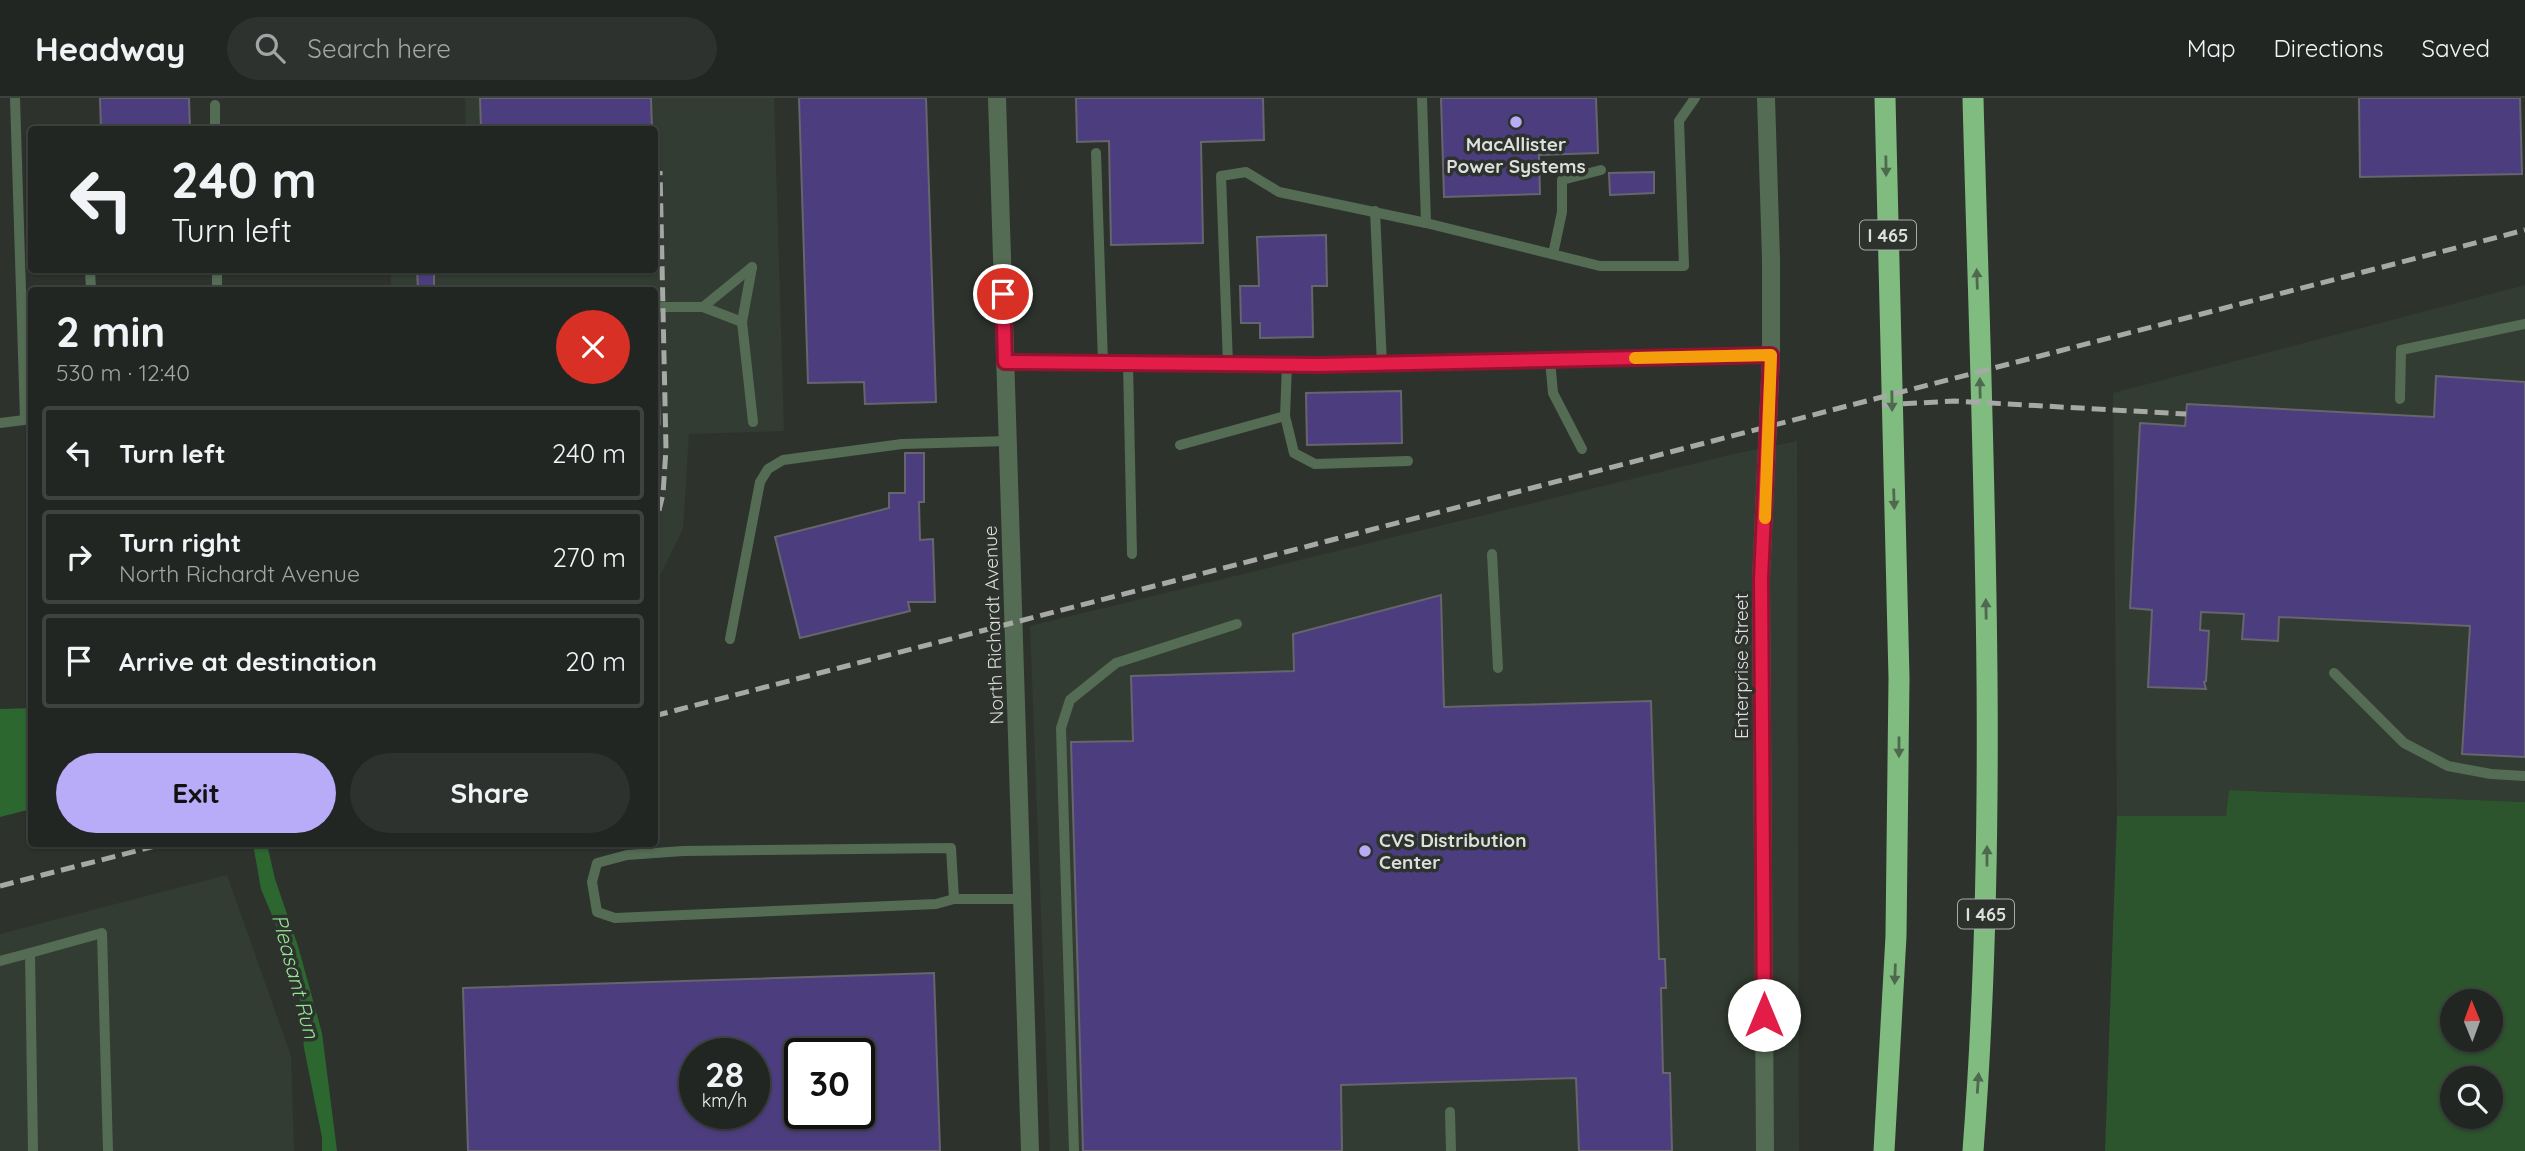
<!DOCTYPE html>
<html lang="en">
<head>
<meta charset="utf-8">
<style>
	body { margin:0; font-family:Quicksand,sans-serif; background:#2e322f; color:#f1f3f6; height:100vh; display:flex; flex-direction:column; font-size:26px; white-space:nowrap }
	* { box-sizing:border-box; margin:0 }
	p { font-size:23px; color:#a2a5a5 }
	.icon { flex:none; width:38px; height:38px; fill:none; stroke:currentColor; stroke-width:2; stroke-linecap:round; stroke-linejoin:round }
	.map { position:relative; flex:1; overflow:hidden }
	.sheet { position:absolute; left:28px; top:189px; width:630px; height:560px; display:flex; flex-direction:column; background:#222622; border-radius:7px; box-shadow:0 2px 5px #0004,0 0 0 2px #3f4340 }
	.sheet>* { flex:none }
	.top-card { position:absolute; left:28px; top:28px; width:630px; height:147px; border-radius:7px; box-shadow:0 2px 5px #0004,0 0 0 2px #3f4340; background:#222622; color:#f1f3f6; overflow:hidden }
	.needle { width:46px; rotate:359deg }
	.fabs { position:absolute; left:2440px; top:891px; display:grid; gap:14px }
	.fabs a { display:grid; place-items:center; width:63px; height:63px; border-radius:50%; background:#222622; box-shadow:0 2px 5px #0004,0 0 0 2px #3f4340; font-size:35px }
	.speed { position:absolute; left:679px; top:940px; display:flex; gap:14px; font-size:35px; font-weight:700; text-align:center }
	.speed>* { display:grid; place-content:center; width:91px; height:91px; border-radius:50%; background:#222622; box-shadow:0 2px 5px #0004,0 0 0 2px #3f4340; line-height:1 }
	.speed small { font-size:18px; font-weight:400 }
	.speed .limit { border:4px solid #111; border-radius:10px; background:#fff; color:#111 }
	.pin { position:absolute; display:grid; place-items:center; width:60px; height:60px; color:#fff; margin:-30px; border:4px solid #fff; border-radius:50%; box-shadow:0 2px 7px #0007 }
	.me { position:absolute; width:77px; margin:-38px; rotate:0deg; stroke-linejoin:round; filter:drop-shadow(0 0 5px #0008) }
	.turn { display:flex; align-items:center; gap:24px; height:147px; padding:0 28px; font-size:32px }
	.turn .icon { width:91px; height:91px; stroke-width:2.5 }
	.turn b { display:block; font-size:49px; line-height:60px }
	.round { display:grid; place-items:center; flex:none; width:74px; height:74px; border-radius:37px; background:#2e322f }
	.headline { display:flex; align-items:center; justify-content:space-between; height:119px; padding:0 28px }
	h1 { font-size:42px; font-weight:700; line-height:52px }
	.primary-button { display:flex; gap:14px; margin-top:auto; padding:14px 28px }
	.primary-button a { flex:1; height:80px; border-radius:42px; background:#b8abf7; color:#111; font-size:28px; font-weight:700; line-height:80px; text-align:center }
	.primary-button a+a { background:#2e322f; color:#f1f3f6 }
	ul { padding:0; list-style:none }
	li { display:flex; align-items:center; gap:21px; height:94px; margin:0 14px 10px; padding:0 14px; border:4px solid #3f4340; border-radius:7px }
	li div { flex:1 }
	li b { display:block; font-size:26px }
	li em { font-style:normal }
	header { display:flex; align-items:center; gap:42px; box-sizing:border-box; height:98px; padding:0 35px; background:#222622; border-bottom:2px solid #3f4340 }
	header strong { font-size:33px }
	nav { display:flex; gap:38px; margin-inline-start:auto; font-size:24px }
	.search { width:490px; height:63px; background:#2e322f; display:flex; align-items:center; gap:18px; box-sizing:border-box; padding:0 24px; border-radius:38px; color:#a2a5a5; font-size:26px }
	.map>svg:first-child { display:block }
</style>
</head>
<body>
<header>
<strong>Headway</strong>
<div class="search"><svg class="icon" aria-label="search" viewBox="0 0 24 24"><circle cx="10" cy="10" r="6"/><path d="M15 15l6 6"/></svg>Search here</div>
<nav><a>Map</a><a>Directions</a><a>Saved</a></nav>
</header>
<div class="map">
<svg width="2525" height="1053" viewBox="0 0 2525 1053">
	<rect width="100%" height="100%" fill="#2d322d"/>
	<!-- built -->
	<g fill="#323c32">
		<polygon points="465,0 774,0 784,333 689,336 683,431 655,488 654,192 391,192 391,172 654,172 654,32 466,31"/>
		<polygon points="2525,187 2525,704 2230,692 2226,718 2117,718 2113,295"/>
		<polygon points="1797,343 1799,1053 1050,1053 1030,528 1734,356"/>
		<polygon points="227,777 291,958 294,1053 0,1053 0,836"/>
	</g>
	<!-- green -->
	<path fill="#2c542d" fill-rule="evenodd" d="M2229,692l296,12v349h-420l12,-335h109zM2452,903h38v39h-38zM2452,980h38v38h-38z"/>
	<!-- water -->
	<g fill="#2d6730">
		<polygon points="32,610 31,711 0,719 0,611"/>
		<polygon points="253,746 267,746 275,781 298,848 322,935 337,1053 322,1053 322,1039 304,950 298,880 261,791"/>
	</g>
	<!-- building -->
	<g fill="#4c3e7e" stroke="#66656d" stroke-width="2" fill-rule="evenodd">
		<polygon points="100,0 189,0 190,32 101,32"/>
		<polygon points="480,0 651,0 652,32 481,32"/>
		<polygon points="799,0 926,0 936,304 865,306 864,284 808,285"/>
		<polygon points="1076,0 1263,0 1264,42 1201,44 1203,145 1111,147 1109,43 1077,44"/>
		<polygon points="1441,0 1596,0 1598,55 1539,57 1540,96 1444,99"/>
		<polygon points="2359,0 2520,0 2522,76 2360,79"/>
		<polygon points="1654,74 1654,95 1610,97 1609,75"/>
		<polygon points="1326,137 1327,188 1312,188 1313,239 1260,240 1260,225 1241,225 1240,188 1259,188 1257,139"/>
		<polygon points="417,172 434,172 434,192 418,192"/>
		<polygon points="654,262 658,262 660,326 654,326"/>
		<polygon points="2436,278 2525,284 2525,659 2462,656 2470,528 2279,519 2278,543 2242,541 2244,516 2201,514 2200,532 2209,533 2206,583 2204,584 2206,591 2148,589 2152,512 2130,510 2140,325 2185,328 2187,306 2434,319"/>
		<polygon points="1401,293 1402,345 1307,347 1306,295"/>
		<polygon points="905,355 924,355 924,404 919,404 920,442 933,441 935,504 908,504 910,513 800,540 775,439 889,410 889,395 905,395"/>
		<polygon points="1441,497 1444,609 1651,603 1659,861 1665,861 1666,890 1661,890 1663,975 1670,975 1672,1053 1579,1053 1576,980 1341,987 1342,1053 1083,1053 1071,644 1133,643 1131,578 1294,573 1293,536"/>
		<path d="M934,875l6,178h-472l-5,-163zM695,956h59v59h-59zM800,956h59v59h-59z"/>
	</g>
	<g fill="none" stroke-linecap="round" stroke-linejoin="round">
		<!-- service -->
		<g stroke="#546c53" stroke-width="10">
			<polyline points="15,0 25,321"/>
			<polyline points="1422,0 1426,125 1600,168 1684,168 1679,23 1695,0"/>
			<polyline points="215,7 215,32"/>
			<polyline points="1096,55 1103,265"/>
			<polyline points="1375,113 1382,266"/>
			<polyline points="1553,156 1562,114 1562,82 1601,72"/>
			<polyline points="90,172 91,192"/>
			<polyline points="217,172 217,192"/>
			<polyline points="654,209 703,209 752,169"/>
			<polyline points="703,209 742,224 752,169"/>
			<polyline points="742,224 753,324"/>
			<polyline points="1550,262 1553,295 1582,351"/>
			<polyline points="1005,264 1318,267 1771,257"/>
			<polyline points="1128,265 1132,456"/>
			<polyline points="1228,266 1221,78 1246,74 1279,94 1426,125"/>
			<polyline points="2400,301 2401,252 2525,226"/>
			<polyline points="1285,318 1294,355 1315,366 1408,363"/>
			<polyline points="0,325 32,321"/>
			<polyline points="1180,347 1285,318 1287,267"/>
			<polyline points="1492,456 1498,570"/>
			<polyline points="730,541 760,384 768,371 783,362 902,346 1008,343"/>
			<polyline points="2334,575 2404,645 2448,668 2491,676 2525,678"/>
			<polyline points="954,801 936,806 615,820 597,814 592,784 597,765 627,757 683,753 951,750 954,801 1022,801"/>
			<polyline points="0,863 30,855"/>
			<polyline points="1450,1014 1451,1053"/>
			<polyline points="33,1053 30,855 102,835 108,1053"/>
			<polyline points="1074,1053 1061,630 1070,602 1116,565 1237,526"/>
		</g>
		<!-- minor -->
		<g stroke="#546c53" stroke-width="18">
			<polyline points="997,0 1030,1053"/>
			<polyline points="1765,1053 1761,481 1771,257 1771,161 1766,0"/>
		</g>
		<!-- motorway -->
		<g stroke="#80bc80" stroke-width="21">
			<path d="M1973,0c9,351 27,702 0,1053"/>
			<polyline points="1884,1053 1896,838 1899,580 1885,0"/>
		</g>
		<!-- rail -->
		<g stroke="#a6a9a6" stroke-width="5" stroke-dasharray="14 7" stroke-linecap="butt">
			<polyline points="1882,307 1954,303 2186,316"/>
			<polyline points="654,433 663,396 666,351 660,73"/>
			<polyline points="654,618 2525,132"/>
			<polyline points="0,788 163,746"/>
		</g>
	</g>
	<!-- one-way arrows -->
	<defs><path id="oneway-solid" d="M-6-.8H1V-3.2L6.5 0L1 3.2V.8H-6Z" transform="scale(1.75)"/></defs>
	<g fill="#4e694e">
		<use href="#oneway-solid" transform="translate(1886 68) rotate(89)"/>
		<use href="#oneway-solid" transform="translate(1977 181) rotate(-92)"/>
		<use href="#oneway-solid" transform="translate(1980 290) rotate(-91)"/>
		<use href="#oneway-solid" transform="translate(1892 303) rotate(89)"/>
		<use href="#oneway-solid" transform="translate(1894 401) rotate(88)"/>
		<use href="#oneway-solid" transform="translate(1986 511) rotate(-91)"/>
		<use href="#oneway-solid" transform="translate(1899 649) rotate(90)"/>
		<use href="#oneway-solid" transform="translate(1987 758) rotate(-90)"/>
		<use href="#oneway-solid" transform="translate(1895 876) rotate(92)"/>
		<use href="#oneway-solid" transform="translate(1978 985) rotate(-86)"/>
	</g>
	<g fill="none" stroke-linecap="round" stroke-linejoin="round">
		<defs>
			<polyline id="route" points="1003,196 1005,264 1318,267 1771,257 1761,481 1764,917"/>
		</defs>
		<!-- route casing -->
		<use href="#route" stroke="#92132f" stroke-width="18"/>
		<!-- route -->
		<use href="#route" stroke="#e11d48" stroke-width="12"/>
		<!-- slow -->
		<polyline stroke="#f59e0b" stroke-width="12" points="1635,260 1771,257 1765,420"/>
	</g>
	<!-- markers -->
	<g fill="#b8abf7" stroke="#2d322d" stroke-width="2.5">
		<circle cx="1516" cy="24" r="7"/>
		<circle cx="1365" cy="753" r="7"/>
	</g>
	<g text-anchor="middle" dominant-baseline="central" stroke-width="7" stroke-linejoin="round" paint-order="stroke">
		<!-- shield labels -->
		<g fill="#2d322d" stroke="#a8aba8" stroke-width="2">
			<rect x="1860" y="122.5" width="56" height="29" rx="5"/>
			<rect x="1958" y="801.5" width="56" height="29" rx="5"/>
		</g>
		<g font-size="18" font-weight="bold" fill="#dcdfdc">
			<text x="1888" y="137">I 465</text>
			<text x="1986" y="816">I 465</text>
		</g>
		<!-- poi labels -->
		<g font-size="19" font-weight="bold" fill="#dcdfdc" stroke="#2d322d">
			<text x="1516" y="46">MacAllister<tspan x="1516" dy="22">Power Systems</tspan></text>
			<text x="1379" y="742" text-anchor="start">CVS Distribution<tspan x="1379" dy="22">Center</tspan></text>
		</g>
		<!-- street labels -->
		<g font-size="19" fill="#dcdfdc" stroke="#2d322d">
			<text transform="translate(993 527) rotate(-92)">North Richardt Avenue</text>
			<text transform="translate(1741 568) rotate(-90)">Enterprise Street</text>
		</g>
		<!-- water labels -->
		<g font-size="21" font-style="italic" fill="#93e494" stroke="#2d322d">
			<text transform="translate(296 878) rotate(75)">Pleasant Run</text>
		</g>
	</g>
</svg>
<div class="fabs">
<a><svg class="needle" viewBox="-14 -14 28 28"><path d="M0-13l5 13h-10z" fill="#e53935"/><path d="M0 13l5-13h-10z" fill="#a2a5a5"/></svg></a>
<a><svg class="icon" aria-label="search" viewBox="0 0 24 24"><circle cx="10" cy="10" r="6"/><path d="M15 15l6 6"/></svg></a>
</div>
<div class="speed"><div>28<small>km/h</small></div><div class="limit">30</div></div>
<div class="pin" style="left:1003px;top:196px;background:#d93025"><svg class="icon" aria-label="arrive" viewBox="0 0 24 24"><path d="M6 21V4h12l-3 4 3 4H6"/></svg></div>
<svg class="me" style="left:1764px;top:917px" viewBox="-20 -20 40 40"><circle r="19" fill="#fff"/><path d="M0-13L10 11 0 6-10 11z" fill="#e11d48"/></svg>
<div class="top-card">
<div class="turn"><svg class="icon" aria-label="left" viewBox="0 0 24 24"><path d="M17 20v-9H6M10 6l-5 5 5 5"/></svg><div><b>240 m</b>Turn left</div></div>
</div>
<section class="sheet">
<div class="headline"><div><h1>2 min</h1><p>530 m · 12:40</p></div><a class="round" style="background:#d93025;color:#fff"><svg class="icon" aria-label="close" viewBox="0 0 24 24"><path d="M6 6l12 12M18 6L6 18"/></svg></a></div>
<ul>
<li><svg class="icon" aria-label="left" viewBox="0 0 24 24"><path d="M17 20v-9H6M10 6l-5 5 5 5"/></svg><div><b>Turn left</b></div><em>240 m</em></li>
<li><svg class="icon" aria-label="right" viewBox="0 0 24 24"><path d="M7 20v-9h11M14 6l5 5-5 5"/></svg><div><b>Turn right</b><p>North Richardt Avenue</p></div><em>270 m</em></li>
<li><svg class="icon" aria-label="arrive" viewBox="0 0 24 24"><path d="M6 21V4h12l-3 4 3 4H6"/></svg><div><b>Arrive at destination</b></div><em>20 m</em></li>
</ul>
<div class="primary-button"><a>Exit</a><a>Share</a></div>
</section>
</div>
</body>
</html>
